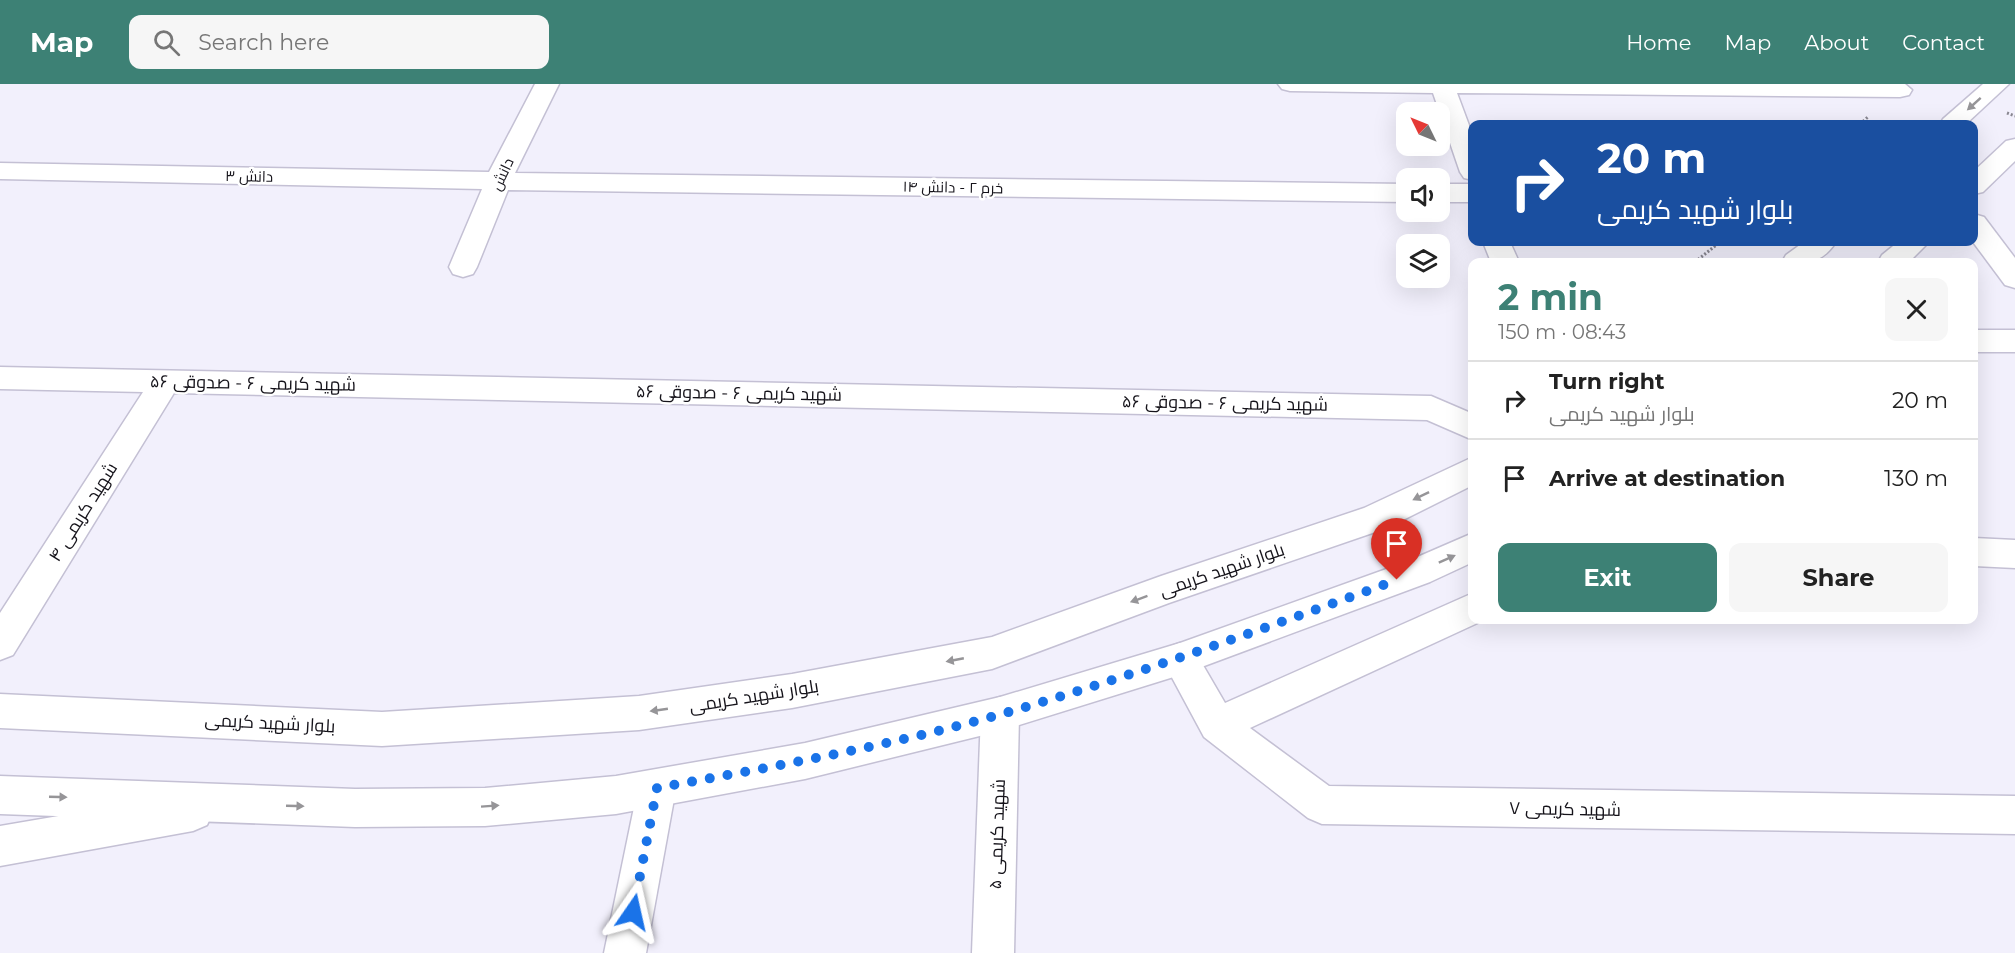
<!DOCTYPE html>
<html lang="en">
<head>
<meta charset="utf-8">
<style>
	body { margin:0; font-family:Montserrat,Cairo,sans-serif; background:#f6f6f6; color:#222; height:100vh; display:flex; flex-direction:column; font-size:22px; white-space:nowrap }
	* { box-sizing:border-box; margin:0 }
	p { font-size:20px; color:#767676 }
	.icon { flex:none; width:33px; height:33px; fill:none; stroke:currentColor; stroke-width:2; stroke-linecap:round; stroke-linejoin:round }
	.map { position:relative; flex:1; overflow:hidden }
	.details { position:absolute; left:1468px; top:174px; width:510px; height:366px; display:flex; flex-direction:column; background:#fff; border-radius:12px; box-shadow:0 6px 24px #0002 }
	.details>* { flex:none }
	.top-card { position:absolute; left:1468px; top:36px; width:510px; height:126px; border-radius:12px; box-shadow:0 6px 24px #0002; background:#1a4fa0; color:#fff; overflow:hidden }
	.needle { width:39px; rotate:313deg }
	.controls { position:absolute; left:1396px; top:18px; display:grid; gap:12px }
	.controls a { display:grid; place-items:center; width:54px; height:54px; border-radius:12px; background:#fff; box-shadow:0 6px 24px #0002; font-size:30px }
	.pin { position:absolute; display:grid; place-items:center; width:51px; height:51px; color:#fff; margin:-62px -26px; border-radius:50% 50% 50% 0; rotate:-45deg; box-shadow:0 0 6px #0007 }
	.pin .icon { rotate:45deg }
	.me { position:absolute; width:66px; margin:-33px; rotate:11deg; stroke-linejoin:round; filter:drop-shadow(0 0 4px #0008) }
	.turn { display:flex; align-items:center; gap:21px; height:126px; padding:0 30px; font-size:27px }
	.turn .icon { width:78px; height:78px; stroke-width:2.5 }
	.turn b { display:block; font-size:42px; line-height:51px }
	.round { display:grid; place-items:center; flex:none; width:63px; height:63px; border-radius:12px; background:#f6f6f6 }
	.overview { display:flex; align-items:center; justify-content:space-between; height:102px; padding:0 30px }
	h1 { font-size:36px; font-weight:700; line-height:45px; color:#3d8175 }
	.primary-button { display:flex; gap:12px; margin-top:auto; padding:12px 30px }
	.primary-button a { flex:1; height:69px; border-radius:12px; background:#3d8175; color:#fff; font-size:24px; font-weight:700; line-height:69px; text-align:center }
	.primary-button a+a { background:#f6f6f6; color:#222 }
	ul { padding:0; list-style:none }
	li { display:flex; align-items:center; gap:18px; height:78px; padding:0 30px; border-top:2px solid #e0e0e0 }
	li div { flex:1 }
	li b { display:block; font-size:22px }
	li em { font-style:normal }
	header { display:flex; align-items:center; gap:36px; box-sizing:border-box; height:84px; padding:0 30px; background:#3d8175; color:#fff }
	header strong { font-size:28px }
	nav { display:flex; gap:33px; margin-inline-start:auto; font-size:21px }
	.search { width:420px; height:54px; background:#f6f6f6; display:flex; align-items:center; gap:15px; box-sizing:border-box; padding:0 21px; border-radius:12px; color:#767676; font-size:22px }
	.map>svg:first-child { display:block }
</style>
</head>
<body>
<header>
<strong>Map</strong>
<div class="search"><svg class="icon" aria-label="search" viewBox="0 0 24 24"><circle cx="10" cy="10" r="6"/><path d="M15 15l6 6"/></svg>Search here</div>
<nav><a>Home</a><a>Map</a><a>About</a><a>Contact</a></nav>
</header>
<div class="map">
<svg width="2015" height="869" viewBox="0 0 2015 869">
	<rect width="100%" height="100%" fill="#f2f0fc"/>
	<g fill="none" stroke-linecap="round" stroke-linejoin="round">
		<defs>
			<g id="minor">
				<polygon points="535,0 559,0 515,89 1407,100 1407,118 508,106 477,183 473,190 463,193 453,190 449,183 482,105 0,95 0,79 489,88"/>
				<polygon points="1278,0 1905,0 1912,6 1909,11 1900,13 1457,9 1473,52 1473,96 1464,94 1460,88 1433,9 1290,7 1282,5"/>
				<rect x="1440" y="100" width="33" height="18"/>
				<polygon points="1974,130 1984,133 2015,174 2015,204 2005,201 1973,158"/>
				<polygon points="1483,158 1510,158 1519,178 1491,178"/>
				<rect x="1974" y="246" width="41" height="22"/>
				<polygon points="0,283 1431,312 1473,330 1473,356 1427,336 174,309 13,571 0,576 0,529 143,308 0,305"/>
				<polygon points="1974,454 2015,456 2015,484 1974,482"/>
				<polygon points="1473,509 1473,536 1484,536 1250,644 1329,702 2015,712 2015,750 1322,740 1308,734 1204,653 1162,575 1167,564 1180,559 1193,564 1225,619"/>
				<polygon points="1000,613 1013,618 1019,630 1014,869 972,869 981,630 987,618"/>
				<polygon points="657,686 671,691 676,704 646,869 604,869 638,704 643,691"/>
				<polygon points="193,709 207,715 213,728 207,741 193,747 0,782 0,742"/>
			</g>
			<g id="major">
				<polygon points="1983,0 2009,0 1966,40 1940,40 1943,35"/>
				<polygon points="2015,55 2015,77 1983,108 1974,110 1974,87 2006,57"/>
				<path d="M1804,158h32c-15,23 -29,20 -54,20l4,-7z"/>
				<polygon points="1898,158 1929,158 1909,178 1878,178 1882,171"/>
				<polygon points="1473,373 1473,401 1387,444 1169,519 992,585 792,624 639,646 382,662 0,644 0,610 382,628 639,612 792,590 992,553 1161,492 1364,424"/>
				<polygon points="1473,449 1473,478 1430,498 1180,591 1000,647 805,695 616,730 485,742 355,743 0,730 0,692 355,705 485,704 616,692 805,659 1000,613 1180,559 1406,478"/>
			</g>
		</defs>
		<!-- minor casing -->
		<use href="#minor" stroke="#c4c0d4" stroke-width="3"/>
		<!-- major casing -->
		<use href="#major" stroke="#c4c0d4" stroke-width="3"/>
		<!-- path -->
		<g stroke="#898791" stroke-width="3" stroke-dasharray="2 2" stroke-linecap="butt">
			<polyline points="2007,29 2015,32"/>
			<polyline points="1860,40 1868,33"/>
			<polyline points="1695,178 1720,158"/>
		</g>
		<!-- minor -->
		<use href="#minor" fill="#fff" fill-rule="evenodd"/>
		<!-- major -->
		<use href="#major" fill="#fff" fill-rule="evenodd"/>
	</g>
	<!-- one-way arrows -->
	<defs><path id="oneway-solid" d="M-6-.8H1V-3.2L6.5 0L1 3.2V.8H-6Z" transform="scale(1.5)"/></defs>
	<g fill="#969598">
		<use href="#oneway-solid" transform="translate(1974 20) rotate(138)"/>
		<use href="#oneway-solid" transform="translate(1421 412) rotate(154)"/>
		<use href="#oneway-solid" transform="translate(1447 475) rotate(-24)"/>
		<use href="#oneway-solid" transform="translate(1139 515) rotate(160)"/>
		<use href="#oneway-solid" transform="translate(955 576) rotate(169)"/>
		<use href="#oneway-solid" transform="translate(659 626) rotate(172)"/>
		<use href="#oneway-solid" transform="translate(58 713) rotate(2)"/>
		<use href="#oneway-solid" transform="translate(295 722) rotate(2)"/>
		<use href="#oneway-solid" transform="translate(490 722) rotate(-4)"/>
	</g>
	<g fill="none" stroke-linecap="round" stroke-linejoin="round">
		<!-- route -->
		<path stroke="#1a73e8" stroke-width="10" stroke-dasharray="0 18" d="M633,828l24,-124c115,-21 232,-42 345,-74 134,-39 264,-86 395,-134"/>
	</g>
	<g text-anchor="middle" dominant-baseline="central" stroke-width="5" stroke-linejoin="round" paint-order="stroke">
		<!-- far-street labels -->
		<g font-size="15" fill="#15131a" stroke="#fff">
			<text transform="translate(502 90) rotate(-65)">دانش</text>
			<text transform="translate(249 92) rotate(1)">دانش ۳</text>
			<text transform="translate(953 103) rotate(1)">خرم ۲ - دانش ۱۴</text>
		</g>
		<!-- street labels -->
		<g font-size="18" fill="#15131a" stroke="#fff">
			<text transform="translate(253 299) rotate(1)">شهید کریمی ۶ - صدوقی ۵۶</text>
			<text transform="translate(739 309) rotate(1)">شهید کریمی ۶ - صدوقی ۵۶</text>
			<text transform="translate(1225 319) rotate(1)">شهید کریمی ۶ - صدوقی ۵۶</text>
			<text transform="translate(83 428) rotate(-58)">شهید کریمی ۴</text>
			<text transform="translate(1222 486) rotate(-19)">بلوار شهید کریمی</text>
			<text transform="translate(754 612) rotate(-9)">بلوار شهید کریمی</text>
			<text transform="translate(270 639) rotate(3)">بلوار شهید کریمی</text>
			<text transform="translate(1565 725) rotate(1)">شهید کریمی ۷</text>
			<text transform="translate(997 750) rotate(-88)">شهید کریمی ۵</text>
		</g>
	</g>
</svg>
<div class="controls">
<a><svg class="needle" viewBox="-14 -14 28 28"><path d="M0-13l5 13h-10z" fill="#e53935"/><path d="M0 13l5-13h-10z" fill="#767676"/></svg></a>
<a><svg class="icon" aria-label="sound" viewBox="0 0 24 24"><path d="M4 9h4l5-4v14l-5-4H4zM17 9q2 3 0 6"/></svg></a>
<a><svg class="icon" aria-label="layers" viewBox="0 0 24 24"><path d="M12 4l9 5-9 5-9-5zM3 14l9 5 9-5"/></svg></a>
</div>
<div class="pin" style="left:1397px;top:496px;background:#d93025"><svg class="icon" aria-label="arrive" viewBox="0 0 24 24"><path d="M6 21V4h12l-3 4 3 4H6"/></svg></div>
<svg class="me" style="left:633px;top:828px" viewBox="-20 -20 40 40"><path d="M0-17L14 15 0 8-14 15z" fill="#1a73e8" stroke="#fff" stroke-width="4"/></svg>
<div class="top-card">
<div class="turn"><svg class="icon" aria-label="right" viewBox="0 0 24 24"><path d="M7 20v-9h11M14 6l5 5-5 5"/></svg><div><b>20 m</b>بلوار شهید کریمی</div></div>
</div>
<section class="details">
<div class="overview"><div><h1>2 min</h1><p>150 m · 08:43</p></div><a class="round"><svg class="icon" aria-label="close" viewBox="0 0 24 24"><path d="M6 6l12 12M18 6L6 18"/></svg></a></div>
<ul>
<li><svg class="icon" aria-label="right" viewBox="0 0 24 24"><path d="M7 20v-9h11M14 6l5 5-5 5"/></svg><div><b>Turn right</b><p>بلوار شهید کریمی</p></div><em>20 m</em></li>
<li><svg class="icon" aria-label="arrive" viewBox="0 0 24 24"><path d="M6 21V4h12l-3 4 3 4H6"/></svg><div><b>Arrive at destination</b></div><em>130 m</em></li>
</ul>
<div class="primary-button"><a>Exit</a><a>Share</a></div>
</section>
</div>
</body>
</html>
